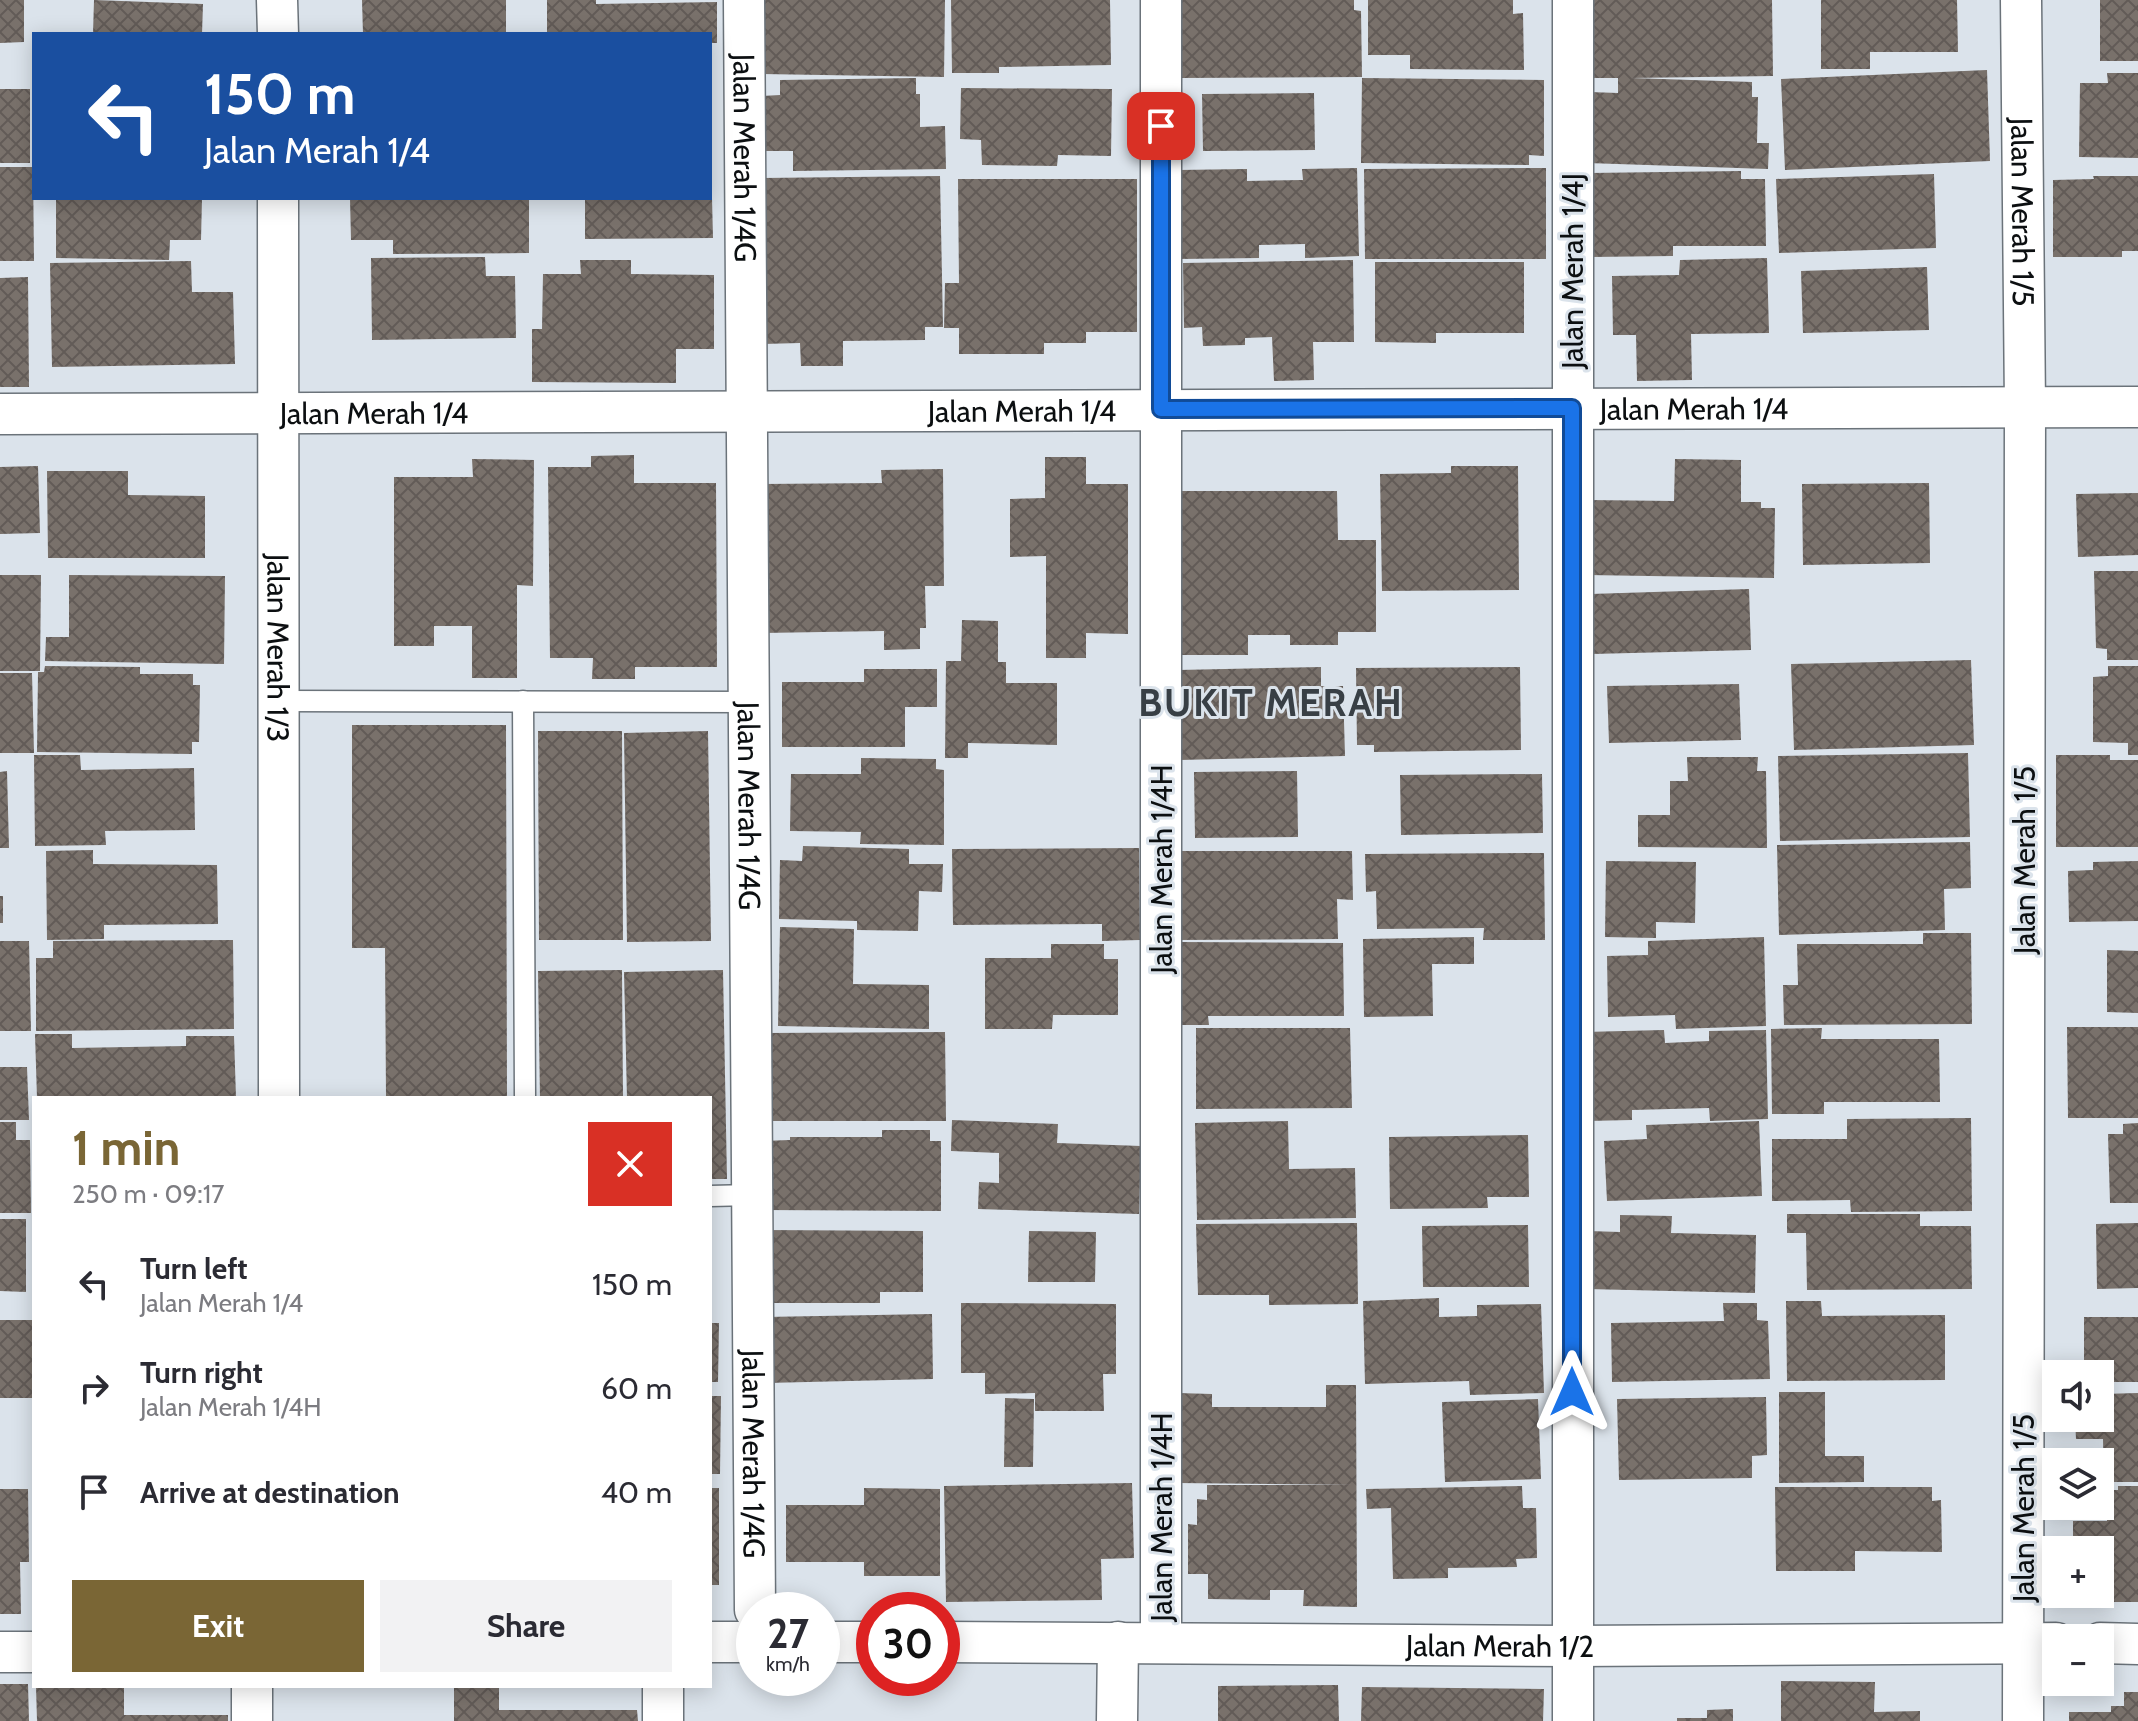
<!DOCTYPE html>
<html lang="en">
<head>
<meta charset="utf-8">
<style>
	body { margin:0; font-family:Cabin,sans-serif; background:#f2f2f3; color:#2b2b33; height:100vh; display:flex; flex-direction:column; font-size:30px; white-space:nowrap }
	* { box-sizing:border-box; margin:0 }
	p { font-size:26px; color:#7c7c81 }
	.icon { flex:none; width:44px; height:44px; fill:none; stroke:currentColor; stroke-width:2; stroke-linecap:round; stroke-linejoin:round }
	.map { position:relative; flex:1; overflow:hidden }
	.side { position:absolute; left:32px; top:1096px; width:680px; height:592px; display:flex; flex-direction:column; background:#fff; border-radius:0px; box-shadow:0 4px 20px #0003 }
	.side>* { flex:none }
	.hud { position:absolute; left:32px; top:32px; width:680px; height:168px; border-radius:0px; box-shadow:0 4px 20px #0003; background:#1a4fa0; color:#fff; overflow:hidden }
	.fabs { position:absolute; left:2042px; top:1360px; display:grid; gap:16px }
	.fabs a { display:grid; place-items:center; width:72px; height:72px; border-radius:0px; background:#fff; box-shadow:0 4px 20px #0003; font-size:40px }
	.speed { position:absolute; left:736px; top:1592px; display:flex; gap:16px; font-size:40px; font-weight:700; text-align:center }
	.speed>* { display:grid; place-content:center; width:104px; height:104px; border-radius:50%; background:#fff; box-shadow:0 4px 20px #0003; line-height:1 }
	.speed small { font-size:20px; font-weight:400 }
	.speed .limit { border:12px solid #d22; background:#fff; color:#111 }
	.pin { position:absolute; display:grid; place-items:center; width:68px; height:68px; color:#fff; margin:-34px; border-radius:16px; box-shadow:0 4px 12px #0006 }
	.me { position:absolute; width:88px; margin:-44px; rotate:0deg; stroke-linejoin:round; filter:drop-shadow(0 0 6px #0008) }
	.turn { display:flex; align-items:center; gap:28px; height:168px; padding:0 40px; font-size:36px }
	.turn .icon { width:104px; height:104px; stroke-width:2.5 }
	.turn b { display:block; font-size:56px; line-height:68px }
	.round { display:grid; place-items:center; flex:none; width:84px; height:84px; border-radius:0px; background:#f2f2f3 }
	.summary { display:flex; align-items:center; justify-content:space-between; height:136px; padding:0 40px }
	h1 { font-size:48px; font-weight:800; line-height:60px; color:#7a6635 }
	.action { display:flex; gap:16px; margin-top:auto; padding:16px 40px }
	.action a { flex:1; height:92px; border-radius:0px; background:#7a6635; color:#fff; font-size:32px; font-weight:800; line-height:92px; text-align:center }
	.action a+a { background:#f2f2f3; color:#2b2b33 }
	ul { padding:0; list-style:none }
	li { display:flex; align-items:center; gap:24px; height:104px; padding:0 40px }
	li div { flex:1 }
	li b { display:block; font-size:30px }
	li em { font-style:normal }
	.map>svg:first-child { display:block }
</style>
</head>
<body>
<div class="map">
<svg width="2138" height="1721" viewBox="0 0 2138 1721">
	<defs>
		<pattern id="building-cross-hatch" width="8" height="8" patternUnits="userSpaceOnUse" patternTransform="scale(2)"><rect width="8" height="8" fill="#79716b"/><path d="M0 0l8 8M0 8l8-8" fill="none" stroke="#625b57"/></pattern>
	</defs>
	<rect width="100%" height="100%" fill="#dbe3eb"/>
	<!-- building -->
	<g fill="url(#building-cross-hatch)">
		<polygon points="0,0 24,0 24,42 0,43"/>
		<polygon points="94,0 203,4 202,34 93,34"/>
		<polygon points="362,0 506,0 506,34 363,34"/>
		<polygon points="547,0 596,0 596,4 717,2 717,43 710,43 710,34 547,34"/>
		<polygon points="758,0 945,0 944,77 758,74"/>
		<polygon points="951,0 1110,0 1111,65 999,67 999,73 952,73"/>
		<polygon points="1179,0 1354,0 1354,10 1361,11 1362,77 1179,78"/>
		<polygon points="1368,0 1513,0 1513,14 1523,13 1524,70 1410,69 1410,55 1368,55"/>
		<polygon points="1587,0 1772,0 1773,76 1631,78 1752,82 1752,97 1758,97 1757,143 1769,143 1768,169 1587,163 1589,92 1618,93 1618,78 1588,78"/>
		<polygon points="1821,0 1957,0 1958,52 1870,52 1870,69 1821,69"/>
		<rect x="2100" y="0" width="38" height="61"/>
		<polygon points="1987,70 1990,161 1785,170 1781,79"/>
		<polygon points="2107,73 2138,73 2138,158 2079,157 2080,83 2108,83"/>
		<polygon points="916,78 916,94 920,94 920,127 945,126 946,169 793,171 793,151 762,151 761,96 780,95 780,80"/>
		<polygon points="1362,78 1544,80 1544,156 1529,155 1529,165 1361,163"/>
		<polygon points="961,88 1112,89 1111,156 1058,155 1057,166 982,165 981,140 960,139"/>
		<rect x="0" y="89" width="30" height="74"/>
		<polygon points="1314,93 1315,150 1203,151 1202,94"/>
		<polygon points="0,167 33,167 34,261 0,261"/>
		<polygon points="1357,168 1359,256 1305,258 1305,244 1259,245 1259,258 1180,259 1178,170 1247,169 1247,181 1303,180 1302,169"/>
		<polygon points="1546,168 1546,259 1365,259 1364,169"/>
		<polygon points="1741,171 1741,179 1765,179 1766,246 1673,246 1673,256 1591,257 1589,173"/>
		<polygon points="1934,174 1936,248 1779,253 1776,179"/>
		<polygon points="940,176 943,327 925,327 925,340 843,341 843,366 801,366 800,343 763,344 760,178"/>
		<polygon points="2093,176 2138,176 2138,251 2122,251 2122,257 2053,257 2053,180 2094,179"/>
		<polygon points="958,179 1137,179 1137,332 1086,332 1086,343 1044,343 1044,354 959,354 959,328 944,328 945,283 959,283"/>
		<polygon points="56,198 202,198 201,240 170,240 169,260 56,258"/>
		<polygon points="350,198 529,198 529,253 393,254 393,240 351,240"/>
		<polygon points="585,198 712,198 713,238 585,239"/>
		<polygon points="485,257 486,276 515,276 516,338 372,340 371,258"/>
		<polygon points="1767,258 1769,333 1691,334 1692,380 1637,381 1636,335 1613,335 1612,276 1679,275 1680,260"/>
		<polygon points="580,260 631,260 631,274 714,275 714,349 676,349 676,383 532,382 532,329 542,329 543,274 581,274"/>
		<polygon points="1353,260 1354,342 1313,342 1314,380 1274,381 1272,337 1245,338 1245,345 1203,346 1202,327 1184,328 1183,263"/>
		<polygon points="191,261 192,292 233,292 235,364 52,367 50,263"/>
		<polygon points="1375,262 1524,262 1524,333 1436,333 1436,343 1375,342"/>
		<polygon points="1927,267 1929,330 1803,333 1801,271"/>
		<polygon points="28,277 29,387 0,387 0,278"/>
		<polygon points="634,455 634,483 716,483 717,667 635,667 635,679 592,679 593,658 550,658 548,467 591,467 591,456"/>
		<polygon points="1045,457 1086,457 1086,484 1128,484 1128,634 1086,633 1086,658 1046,658 1046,556 1010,557 1010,499 1045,498"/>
		<polygon points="472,459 534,460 533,586 517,585 517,678 472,678 472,626 434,626 434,646 394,646 394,477 473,477"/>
		<polygon points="1675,459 1741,460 1741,502 1761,502 1761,508 1775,508 1774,578 1587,575 1587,500 1674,501"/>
		<polygon points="38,466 40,533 0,534 0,467"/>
		<polygon points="1451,466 1518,466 1519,590 1382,591 1380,474 1451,473"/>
		<polygon points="943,469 944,586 925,586 926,628 920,628 920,649 884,650 884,631 759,633 756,484 882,483 881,470"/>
		<polygon points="47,471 128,471 128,495 205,496 205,558 48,558"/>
		<polygon points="1929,483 1930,563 1803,565 1802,484"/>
		<polygon points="1167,491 1337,491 1338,540 1376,540 1376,632 1338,632 1338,645 1290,645 1290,635 1248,635 1248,655 1168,655"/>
		<polygon points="2138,493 2138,555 2078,557 2076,494"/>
		<polygon points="2094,571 2138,571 2138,660 2107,660 2107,649 2096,648"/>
		<polygon points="0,575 41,575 40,671 0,671"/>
		<polygon points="69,575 225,576 224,664 45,661 46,637 69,637"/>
		<polygon points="1749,589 1751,650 1592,654 1590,594"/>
		<polygon points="962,620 998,621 998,662 1006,662 1006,683 1057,683 1057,745 968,743 968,758 945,758 946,661 961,661"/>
		<polygon points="1971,660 1974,745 1794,750 1791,664"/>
		<polygon points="45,666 140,667 140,674 193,674 193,685 200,685 199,742 192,742 192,754 37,752 38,672 44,672"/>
		<polygon points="2108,666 2138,666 2138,755 2128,755 2128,743 2093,742 2093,677 2108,676"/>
		<polygon points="1321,667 1321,686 1343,686 1345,756 1180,760 1178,670"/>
		<polygon points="1520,667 1521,750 1374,752 1374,745 1357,745 1356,668"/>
		<polygon points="864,669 937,669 937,707 905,707 905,747 782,747 782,682 864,682"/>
		<polygon points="0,673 32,673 34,753 0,753"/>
		<polygon points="1739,684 1741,740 1609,743 1607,686"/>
		<polygon points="352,725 506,725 507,1098 386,1098 385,948 352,948"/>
		<polygon points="538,731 622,731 623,940 539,940"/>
		<polygon points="708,731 711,941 627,942 624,733"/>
		<polygon points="1968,753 1970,837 1780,841 1778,756"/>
		<polygon points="34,755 80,755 81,770 194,768 195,830 105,831 106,845 35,846"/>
		<polygon points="2056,755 2110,755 2110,760 2138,760 2138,847 2056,847"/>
		<polygon points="1687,757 1758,757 1757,771 1766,771 1767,848 1638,847 1638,815 1670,815 1670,781 1688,781"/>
		<polygon points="861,758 936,759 936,769 944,770 944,845 860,844 861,832 790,831 791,774 861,774"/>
		<polygon points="7,771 9,848 0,848 0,772"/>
		<polygon points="1297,771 1298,837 1195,838 1194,772"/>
		<polygon points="1542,774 1543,833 1401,835 1400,775"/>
		<polygon points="1970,842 1971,888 1944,889 1945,930 1779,935 1777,845"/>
		<polygon points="803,846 909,849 909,864 943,864 942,892 919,891 918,931 857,930 857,921 779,919 780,860 802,861"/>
		<polygon points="1139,848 1140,940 1102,941 1102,924 953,925 952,849"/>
		<polygon points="93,850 93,864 217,865 218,924 104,925 104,939 47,940 46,851"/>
		<polygon points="1175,851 1352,851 1353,900 1337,899 1338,939 1176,940"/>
		<polygon points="1544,853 1545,940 1483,940 1484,928 1377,929 1376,891 1366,892 1365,854"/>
		<polygon points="1606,861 1696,862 1695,923 1656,922 1656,938 1605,937"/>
		<polygon points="2138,861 2138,921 2069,922 2068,871 2093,870 2093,862"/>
		<rect x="0" y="896" width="3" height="27"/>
		<polygon points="780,927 854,929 853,984 929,985 929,1029 778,1026"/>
		<polygon points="1923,933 1971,933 1972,1024 1784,1025 1783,985 1798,985 1797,944 1923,944"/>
		<polygon points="1474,937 1474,964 1432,964 1433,1016 1364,1017 1363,939"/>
		<polygon points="1764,937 1766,1026 1676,1029 1675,1015 1608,1017 1607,956 1648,955 1648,941"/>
		<polygon points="233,940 234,1029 36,1031 36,958 53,958 53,941"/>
		<polygon points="0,941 29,941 31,1031 0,1031"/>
		<polygon points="1178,942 1343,943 1344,1016 1208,1016 1209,1025 1177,1025"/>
		<polygon points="1051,944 1104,944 1104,959 1118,959 1118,1015 1053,1015 1052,1029 985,1029 985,958 1051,958"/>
		<polygon points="2107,950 2138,951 2138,1013 2107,1012"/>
		<polygon points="622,970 623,1098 540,1098 538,971"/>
		<polygon points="723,970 727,1179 710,1179 710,1098 627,1098 624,972"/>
		<polygon points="2067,1027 2138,1027 2138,1118 2068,1118"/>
		<polygon points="1196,1028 1350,1028 1352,1108 1196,1109"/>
		<polygon points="1822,1028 1821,1039 1939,1039 1940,1102 1824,1102 1824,1114 1772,1114 1771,1029"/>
		<polygon points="1664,1030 1665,1043 1709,1041 1709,1031 1766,1030 1768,1119 1710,1121 1709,1108 1632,1110 1632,1120 1587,1121 1584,1032"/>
		<polygon points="945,1032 946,1121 766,1121 765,1033"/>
		<polygon points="35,1034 72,1034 72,1048 186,1046 186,1036 234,1036 236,1098 37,1098"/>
		<polygon points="0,1067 27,1067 29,1120 0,1120"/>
		<polygon points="1971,1118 1972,1211 1851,1212 1850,1200 1772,1201 1772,1139 1847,1139 1847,1119"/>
		<polygon points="952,1120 1058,1124 1057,1143 1141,1146 1139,1214 978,1209 979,1182 999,1183 999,1153 951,1151"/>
		<polygon points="1288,1121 1289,1169 1355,1168 1356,1218 1197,1220 1195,1123"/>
		<polygon points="1759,1121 1762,1196 1607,1201 1604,1141 1647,1139 1646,1125"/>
		<polygon points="0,1122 16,1122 16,1140 30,1140 31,1213 0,1213"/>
		<polygon points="2138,1123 2138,1203 2110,1203 2108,1134 2123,1134 2123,1124"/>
		<polygon points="882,1130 930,1130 930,1141 941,1141 941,1211 762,1210 762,1141 790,1140 790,1137 882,1137"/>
		<polygon points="1528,1135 1529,1197 1487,1197 1488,1208 1390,1209 1389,1137"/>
		<polygon points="1787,1214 1920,1214 1920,1226 1971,1226 1972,1289 1807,1290 1806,1233 1787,1233"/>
		<polygon points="1620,1215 1672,1216 1671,1233 1756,1235 1755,1293 1587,1289 1588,1231 1620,1232"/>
		<polygon points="0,1219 26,1219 26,1292 0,1291"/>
		<polygon points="1357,1223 1358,1304 1269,1305 1269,1295 1198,1295 1196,1224"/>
		<polygon points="2138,1223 2138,1288 2097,1289 2096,1224"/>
		<polygon points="1528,1225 1529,1287 1423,1287 1422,1226"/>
		<polygon points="763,1230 923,1231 923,1292 880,1292 880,1303 762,1303"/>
		<polygon points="1029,1231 1096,1232 1095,1282 1028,1282"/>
		<polygon points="1439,1298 1439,1317 1477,1316 1477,1305 1541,1304 1544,1393 1470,1395 1469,1381 1365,1384 1363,1301"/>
		<polygon points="1786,1301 1821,1301 1822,1316 1945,1315 1945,1380 1787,1381"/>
		<polygon points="961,1303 1116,1304 1116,1374 1103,1374 1104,1411 1035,1411 1035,1393 985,1394 985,1373 961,1373"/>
		<polygon points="1723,1303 1757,1303 1757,1320 1768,1321 1770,1379 1612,1382 1611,1323 1724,1321"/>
		<polygon points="932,1314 933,1379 766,1383 764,1317"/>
		<polygon points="2084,1317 2138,1317 2138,1382 2100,1382 2100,1374 2084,1374"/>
		<rect x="0" y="1320" width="34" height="78"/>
		<polygon points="710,1323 719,1323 718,1382 710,1382"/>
		<polygon points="1326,1385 1356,1385 1357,1607 1303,1606 1304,1590 1270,1590 1270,1600 1208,1599 1208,1574 1188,1574 1188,1524 1197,1525 1197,1499 1207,1500 1207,1485 1352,1485 1177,1483 1177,1393 1212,1394 1212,1407 1326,1407"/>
		<polygon points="1779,1392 1825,1392 1825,1456 1864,1456 1864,1482 1779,1483"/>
		<polygon points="2138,1393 2138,1482 2104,1482 2103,1439 2076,1439 2075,1418 2100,1418 2102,1394"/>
		<polygon points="710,1396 721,1396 720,1474 710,1474"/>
		<polygon points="1766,1397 1767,1455 1752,1456 1752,1478 1619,1480 1617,1399"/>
		<polygon points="1005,1398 1034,1399 1033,1467 1004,1467"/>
		<polygon points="1538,1399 1541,1479 1445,1482 1442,1402"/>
		<polygon points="1132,1483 1134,1558 1101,1559 1102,1600 946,1602 944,1486"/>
		<polygon points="1522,1486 1523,1508 1536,1508 1537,1558 1516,1559 1517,1567 1448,1568 1448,1578 1393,1579 1391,1508 1367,1509 1366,1489"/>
		<polygon points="2118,1486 2138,1486 2138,1602 2109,1602 2100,1595 2100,1550 2073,1550 2073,1521 2107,1521 2107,1490 2118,1490"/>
		<polygon points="1775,1487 1932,1487 1932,1501 1941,1500 1942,1552 1855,1551 1855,1571 1776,1571"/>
		<rect x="710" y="1488" width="9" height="97"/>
		<polygon points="864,1488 940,1489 940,1576 864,1576 864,1562 786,1562 786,1505 864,1505"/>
		<polygon points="0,1489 28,1489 29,1562 20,1562 21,1614 0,1614"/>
		<polygon points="1781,1681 1875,1682 1874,1712 1920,1711 1920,1721 1781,1721"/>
		<polygon points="0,1684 28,1684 29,1721 0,1721"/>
		<polygon points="1338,1685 1339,1721 1218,1721 1218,1686"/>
		<polygon points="36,1686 124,1686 124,1715 228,1715 228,1721 37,1721"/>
		<polygon points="454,1686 499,1686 499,1710 637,1710 638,1721 454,1721"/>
		<polygon points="1362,1687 1544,1689 1543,1721 1361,1721"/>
		<polygon points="2124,1692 2138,1692 2138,1721 2069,1721 2069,1712 2111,1712 2111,1706 2124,1706"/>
		<polygon points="1733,1709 1733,1721 1677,1721 1677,1718 1707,1718 1707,1710"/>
	</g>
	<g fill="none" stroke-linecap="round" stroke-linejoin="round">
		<defs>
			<g id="service">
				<polyline points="278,701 749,702"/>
				<polyline points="523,701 525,1098"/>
				<polyline points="710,1196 752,1195"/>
			</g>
			<g id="minor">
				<polyline points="277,0 278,34"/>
				<path id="s1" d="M744,0l11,1610"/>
				<polyline points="1161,0 1161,1642"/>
				<path id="s2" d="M2021,0l4,407 -2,1314"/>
				<path id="s3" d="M278,198l1,900"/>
				<path id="s4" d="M0,414l2138,-7"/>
				<polyline points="710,1642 754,1642"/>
				<polyline points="822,1642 874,1642"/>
				<path id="s5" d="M942,1642l630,4 484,-3"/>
				<polyline points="2100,1643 2138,1644"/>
				<polyline points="0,1652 34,1652"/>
				<polyline points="252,1686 252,1721"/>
				<polyline points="663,1686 663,1721"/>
				<polyline points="1117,1721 1118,1642"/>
				<polyline points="1573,1721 1573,0"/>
			</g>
		</defs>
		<!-- service casing -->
		<use href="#service" stroke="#6b737a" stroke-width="23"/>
		<!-- minor casing -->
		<use href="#minor" stroke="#6b737a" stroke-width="43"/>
		<!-- service -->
		<use href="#service" stroke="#fff" stroke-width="20"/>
		<!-- minor -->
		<use href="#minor" stroke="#fff" stroke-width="40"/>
	</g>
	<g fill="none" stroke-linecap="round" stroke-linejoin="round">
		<defs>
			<polyline id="route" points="1161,126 1161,409 1572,408 1572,1392"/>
		</defs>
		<!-- route casing -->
		<use href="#route" stroke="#114b97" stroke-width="20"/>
		<!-- route -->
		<use href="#route" stroke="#1a73e8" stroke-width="14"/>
	</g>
	<g text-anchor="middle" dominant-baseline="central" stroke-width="6" stroke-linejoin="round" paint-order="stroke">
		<!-- street labels -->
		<g font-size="30" fill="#0c0f11" stroke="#dbe3eb">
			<text stroke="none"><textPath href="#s1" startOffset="158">Jalan Merah 1/4G</textPath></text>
			<text stroke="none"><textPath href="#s2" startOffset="212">Jalan Merah 1/5</textPath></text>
			<text transform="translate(1572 271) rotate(-90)">Jalan Merah 1/4J</text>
			<text stroke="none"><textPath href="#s4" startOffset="1694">Jalan Merah 1/4</textPath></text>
			<text stroke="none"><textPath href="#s4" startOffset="1022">Jalan Merah 1/4</textPath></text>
			<text stroke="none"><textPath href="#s4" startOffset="374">Jalan Merah 1/4</textPath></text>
			<text stroke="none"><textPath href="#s3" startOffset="450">Jalan Merah 1/3</textPath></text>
			<text stroke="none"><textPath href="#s1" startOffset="806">Jalan Merah 1/4G</textPath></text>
			<text transform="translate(2024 860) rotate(-90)">Jalan Merah 1/5</text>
			<text transform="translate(1161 869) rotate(-90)">Jalan Merah 1/4H</text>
			<text stroke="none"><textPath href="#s1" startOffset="1454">Jalan Merah 1/4G</textPath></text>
			<text transform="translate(2023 1508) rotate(-90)">Jalan Merah 1/5</text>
			<text transform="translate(1161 1517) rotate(-90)">Jalan Merah 1/4H</text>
			<text stroke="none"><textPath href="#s5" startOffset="558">Jalan Merah 1/2</textPath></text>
		</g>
		<!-- district labels -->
		<g font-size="38" font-weight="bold" letter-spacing="2" fill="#383f45" stroke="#dbe3eb">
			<text x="1271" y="702">BUKIT MERAH</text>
		</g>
	</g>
</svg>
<div class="fabs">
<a><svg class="icon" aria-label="sound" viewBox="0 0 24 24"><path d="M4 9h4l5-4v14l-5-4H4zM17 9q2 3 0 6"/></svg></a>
<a><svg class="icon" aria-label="layers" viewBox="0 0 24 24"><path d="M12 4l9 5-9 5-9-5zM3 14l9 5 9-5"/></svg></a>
<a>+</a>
<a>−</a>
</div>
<div class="speed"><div>27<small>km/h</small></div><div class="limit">30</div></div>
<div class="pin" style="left:1161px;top:126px;background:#d93025"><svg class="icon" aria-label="arrive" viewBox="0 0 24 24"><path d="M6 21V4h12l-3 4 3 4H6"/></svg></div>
<svg class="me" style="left:1572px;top:1392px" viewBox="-20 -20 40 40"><path d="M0-17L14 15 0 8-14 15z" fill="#1a73e8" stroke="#fff" stroke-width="4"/></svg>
<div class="hud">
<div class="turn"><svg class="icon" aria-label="left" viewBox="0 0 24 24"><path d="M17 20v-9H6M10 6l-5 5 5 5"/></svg><div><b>150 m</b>Jalan Merah 1/4</div></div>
</div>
<section class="side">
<div class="summary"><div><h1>1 min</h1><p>250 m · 09:17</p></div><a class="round" style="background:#d93025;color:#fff"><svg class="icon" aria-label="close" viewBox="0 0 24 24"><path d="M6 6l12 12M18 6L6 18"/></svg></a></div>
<ul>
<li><svg class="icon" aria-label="left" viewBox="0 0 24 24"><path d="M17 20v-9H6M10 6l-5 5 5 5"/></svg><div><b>Turn left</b><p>Jalan Merah 1/4</p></div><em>150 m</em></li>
<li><svg class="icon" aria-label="right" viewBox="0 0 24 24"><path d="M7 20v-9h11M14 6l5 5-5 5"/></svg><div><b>Turn right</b><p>Jalan Merah 1/4H</p></div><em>60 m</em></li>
<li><svg class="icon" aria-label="arrive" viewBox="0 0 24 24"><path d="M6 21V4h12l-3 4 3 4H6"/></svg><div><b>Arrive at destination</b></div><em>40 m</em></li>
</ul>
<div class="action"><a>Exit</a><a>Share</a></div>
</section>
</div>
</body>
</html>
